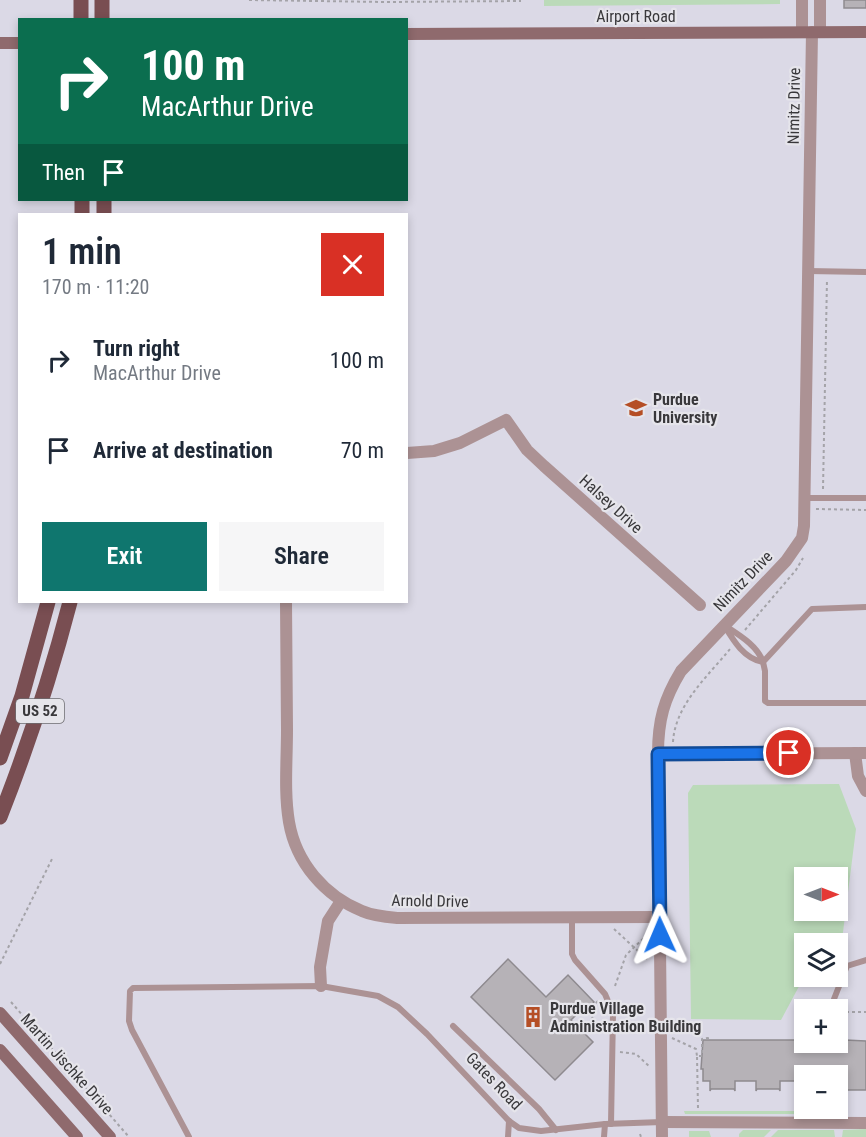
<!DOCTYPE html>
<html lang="en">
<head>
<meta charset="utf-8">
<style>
	body { margin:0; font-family:"Roboto Condensed",sans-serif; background:#f6f6f7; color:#1f2937; height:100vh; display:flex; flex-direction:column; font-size:22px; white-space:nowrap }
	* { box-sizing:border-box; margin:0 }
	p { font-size:20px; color:#747a83 }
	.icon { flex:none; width:33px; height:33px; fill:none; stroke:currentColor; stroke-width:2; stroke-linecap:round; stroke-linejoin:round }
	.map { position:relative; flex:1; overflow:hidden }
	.sheet { position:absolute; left:18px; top:213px; width:390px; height:390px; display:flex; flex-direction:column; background:#fff; border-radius:0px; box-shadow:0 3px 9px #0003 }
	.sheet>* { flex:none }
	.guide { position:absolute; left:18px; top:18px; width:390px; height:183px; border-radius:0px; box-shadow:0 3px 9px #0003; background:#0b6e4f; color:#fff; overflow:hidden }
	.needle { width:39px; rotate:90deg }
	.tools { position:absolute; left:794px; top:867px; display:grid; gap:12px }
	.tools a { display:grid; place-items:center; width:54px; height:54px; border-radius:0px; background:#fff; box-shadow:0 3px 9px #0003; font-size:30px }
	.pin { position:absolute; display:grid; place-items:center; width:51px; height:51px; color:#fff; margin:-26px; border:3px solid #fff; border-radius:50%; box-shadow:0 2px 6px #0007 }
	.me { position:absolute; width:66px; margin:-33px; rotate:359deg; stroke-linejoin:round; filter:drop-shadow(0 0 4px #0008) }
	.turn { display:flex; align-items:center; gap:21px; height:126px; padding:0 24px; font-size:27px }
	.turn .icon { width:78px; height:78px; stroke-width:2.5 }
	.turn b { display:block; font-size:42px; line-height:51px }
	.then { display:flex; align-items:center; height:57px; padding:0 24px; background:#0003; gap:12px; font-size:22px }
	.round { display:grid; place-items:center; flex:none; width:63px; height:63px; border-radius:0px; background:#f6f6f7 }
	.headline { display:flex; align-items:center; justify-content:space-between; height:102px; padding:0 24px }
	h1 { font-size:36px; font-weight:600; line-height:45px }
	.button { display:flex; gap:12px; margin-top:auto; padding:12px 24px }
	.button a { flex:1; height:69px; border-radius:0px; background:#0f766e; color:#fff; font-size:24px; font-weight:600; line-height:69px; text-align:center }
	.button a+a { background:#f6f6f7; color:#1f2937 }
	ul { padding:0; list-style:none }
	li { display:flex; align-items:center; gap:18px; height:90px; padding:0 24px }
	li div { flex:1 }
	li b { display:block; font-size:22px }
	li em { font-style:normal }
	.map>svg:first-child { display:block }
</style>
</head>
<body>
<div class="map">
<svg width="866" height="1137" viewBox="0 0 866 1137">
	<rect width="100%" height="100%" fill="#e6e5eb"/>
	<!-- built -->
	<path fill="#dbd9e6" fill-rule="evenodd" d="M0,0h866v1137h-866zM20,20h386v180h-386zM20,214h386v388h-386zM804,878h33v32h-33zM804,944h33v32h-33zM804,1010h33v32h-33zM804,1076h33v32h-33z"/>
	<!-- green -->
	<g fill="#bbdab9" fill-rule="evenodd">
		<polygon points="544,0 780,0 780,4 544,6"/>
		<path d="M839,784l17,45 -14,111 -5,5v-1h-33v33l-23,43 -90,-1 -3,-226 5,-8zM804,878h33v32h-33z"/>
		<polygon points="684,1111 825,1111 825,1114 685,1114"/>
		<polygon points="866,1129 866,1137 842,1137 843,1130"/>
		<polygon points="743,1130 771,1130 764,1137 739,1137 739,1134"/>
		<polygon points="778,1130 834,1130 835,1137 771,1137"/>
		<polygon points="689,1131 709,1131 711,1137 689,1137"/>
	</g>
	<!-- building -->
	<g fill="#b6b2b7" stroke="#8e8a8f" stroke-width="1.5">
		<rect x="844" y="0" width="22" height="8"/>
		<polygon points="508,959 546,997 568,975 594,1002 582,1014 577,1014 571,1020 593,1042 555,1080 471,997"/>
		<polygon points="703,1040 801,1040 804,1042 837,1042 845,1040 866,1041 866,1090 847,1090 846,1092 846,1081 837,1081 837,1076 804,1076 804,1090 802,1092 800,1081 780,1081 780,1091 779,1089 757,1089 756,1091 756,1081 735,1081 735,1091 734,1089 711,1089 710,1091 710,1081 703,1081 703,1069 701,1069"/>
	</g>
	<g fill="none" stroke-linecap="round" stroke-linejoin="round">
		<!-- path -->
		<g stroke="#a4a3a8" stroke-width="2" stroke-dasharray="3 3" stroke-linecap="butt">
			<polyline points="249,0 385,2 521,1"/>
			<polyline points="823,489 827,279"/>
			<polyline points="816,509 866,510"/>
			<polyline points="745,630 796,570 803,558"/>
			<path d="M673,742c2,-37 35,-66 57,-93"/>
			<polyline points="614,929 649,961"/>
			<polyline points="0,964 53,857"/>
			<polyline points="615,986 626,955 648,934"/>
			<polyline points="598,1001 586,1012 603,1028"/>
			<polyline points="11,1002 129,1137"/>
			<polyline points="840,1012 866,1012"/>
			<polyline points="672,1038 696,1049 697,1056"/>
			<polyline points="620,1052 636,1054 650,1067"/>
			<polyline points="838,1081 838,1108"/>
			<polyline points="698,1108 697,1056 702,1056 702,1039 708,1038 708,1041"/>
			<polyline points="640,1134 641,1137"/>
		</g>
		<!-- lane -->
		<g stroke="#ac9294" stroke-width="6">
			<polyline points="808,271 866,272"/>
			<polyline points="806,498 866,498"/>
			<polyline points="866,607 812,609 763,662 765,671 765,701 768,703 866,703"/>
			<path d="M724,625c15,10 33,20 39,37 -19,-3 -30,-22 -39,-37z"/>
			<polyline points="572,917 572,954 575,960 605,994 613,1013 611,1124"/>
			<polyline points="833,1010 834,999 847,966 866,960"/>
			<polyline points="453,1026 539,1109 556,1130"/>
			<polyline points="189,1137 132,1030 129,1021 130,991 133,988 321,986 378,996 398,1007 427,1034 509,1121 519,1128 541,1131 605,1124 662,1122"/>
			<polyline points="508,1137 509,1121"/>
			<polyline points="604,1137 605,1124"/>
		</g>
		<!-- street -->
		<g stroke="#ac9294" stroke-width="12">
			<polyline points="820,0 820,32"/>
			<polyline points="802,32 802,0"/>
			<polyline points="407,453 434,451 460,443 506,420 527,450 544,466 700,605"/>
			<path d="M286,602c0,42 1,85 1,128 0,31 -3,62 2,92 7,41 36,74 73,89 11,5 24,6 36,7l261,-1"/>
			<polyline points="855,753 858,776 866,791"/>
			<polyline points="658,754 866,753"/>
			<polyline points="321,986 320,967 328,921 341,901"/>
			<polyline points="663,1122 866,1123"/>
			<path d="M662,1137l-4,-383c0,-34 6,-55 23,-83l105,-110 16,-23 2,-12 8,-494"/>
		</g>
		<!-- secondary -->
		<g stroke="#8f6a6d" stroke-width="12">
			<polyline points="406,34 866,32"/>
			<polyline points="0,43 20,43"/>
			<polyline points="0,1013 110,1137"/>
			<polyline points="0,1050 77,1137"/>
		</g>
		<!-- primary -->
		<g stroke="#794e52" stroke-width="15">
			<polyline points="81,0 81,20"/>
			<polyline points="102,0 102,20"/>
			<polyline points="82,200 82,214"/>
			<polyline points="104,200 104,214"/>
			<polyline points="0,758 22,696 48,602"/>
			<path d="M0,817c28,-71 51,-142 70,-215"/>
		</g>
	</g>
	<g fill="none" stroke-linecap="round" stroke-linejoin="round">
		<defs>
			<polyline id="route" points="660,935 658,754 789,753"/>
		</defs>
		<!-- route casing -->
		<use href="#route" stroke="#114b97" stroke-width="15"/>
		<!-- route -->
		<use href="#route" stroke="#1a73e8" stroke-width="10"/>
	</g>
	<!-- icons -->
	<defs>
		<symbol id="university-bare" viewBox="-9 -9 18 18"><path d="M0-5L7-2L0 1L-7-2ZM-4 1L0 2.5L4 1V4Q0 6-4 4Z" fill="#b54e25" stroke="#e6e5eb" stroke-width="2.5" paint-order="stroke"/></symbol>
		<symbol id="building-bare" viewBox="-9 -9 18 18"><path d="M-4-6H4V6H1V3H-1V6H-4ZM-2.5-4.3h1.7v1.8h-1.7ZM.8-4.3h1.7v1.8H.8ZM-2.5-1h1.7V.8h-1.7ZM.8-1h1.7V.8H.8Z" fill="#b54e25" stroke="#e6e5eb" stroke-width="2.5" paint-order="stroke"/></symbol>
	</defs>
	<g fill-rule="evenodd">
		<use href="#university-bare" x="621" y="393" width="30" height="30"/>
		<use href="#building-bare" x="518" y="1002" width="30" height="30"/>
	</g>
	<g text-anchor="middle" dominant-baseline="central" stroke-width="4.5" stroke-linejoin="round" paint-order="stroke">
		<!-- shield labels -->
		<rect fill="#e6e5eb" stroke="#6d6c70" stroke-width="1.5" x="16" y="699" width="48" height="24" rx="4.5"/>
		<g font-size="15" font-weight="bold" fill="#39383b">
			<text x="40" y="711">US 52</text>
		</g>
		<!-- street labels -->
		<g font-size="16" fill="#39383b" stroke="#e6e5eb">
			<text x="636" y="16">Airport Road</text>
			<text transform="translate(794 106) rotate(-89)">Nimitz Drive</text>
			<text transform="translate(611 504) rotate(42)">Halsey Drive</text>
			<text transform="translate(743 581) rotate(-46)">Nimitz Drive</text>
			<text transform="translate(430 901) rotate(1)">Arnold Drive</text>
			<text transform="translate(67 1064) rotate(48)">Martin Jischke Drive</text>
			<text transform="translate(494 1081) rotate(46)">Gates Road</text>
		</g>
		<!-- poi labels -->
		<g font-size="16" font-weight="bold" fill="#39383b" stroke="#e6e5eb" text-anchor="start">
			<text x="653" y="399">Purdue<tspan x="653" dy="18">University</tspan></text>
			<text x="550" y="1008">Purdue Village<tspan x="550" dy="18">Administration Building</tspan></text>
		</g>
	</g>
</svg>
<div class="tools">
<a><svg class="needle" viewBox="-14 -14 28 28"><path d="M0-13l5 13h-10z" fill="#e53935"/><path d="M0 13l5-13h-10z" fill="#747a83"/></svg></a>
<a><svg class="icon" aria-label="layers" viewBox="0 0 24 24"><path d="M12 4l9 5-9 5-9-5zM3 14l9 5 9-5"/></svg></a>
<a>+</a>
<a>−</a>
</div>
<div class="pin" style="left:789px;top:753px;background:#d93025"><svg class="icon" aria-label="arrive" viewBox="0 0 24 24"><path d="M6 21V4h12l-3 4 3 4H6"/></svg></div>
<svg class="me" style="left:660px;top:935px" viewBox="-20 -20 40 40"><path d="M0-17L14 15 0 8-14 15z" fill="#1a73e8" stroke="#fff" stroke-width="4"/></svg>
<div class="guide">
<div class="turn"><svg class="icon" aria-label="right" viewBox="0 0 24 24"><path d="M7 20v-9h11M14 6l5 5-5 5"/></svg><div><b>100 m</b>MacArthur Drive</div></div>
<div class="then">Then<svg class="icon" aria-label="arrive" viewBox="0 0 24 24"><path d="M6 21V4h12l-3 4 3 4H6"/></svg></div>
</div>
<section class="sheet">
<div class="headline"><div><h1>1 min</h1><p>170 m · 11:20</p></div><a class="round" style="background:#d93025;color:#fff"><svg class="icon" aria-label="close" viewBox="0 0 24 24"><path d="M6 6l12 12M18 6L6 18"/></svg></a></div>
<ul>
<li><svg class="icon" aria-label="right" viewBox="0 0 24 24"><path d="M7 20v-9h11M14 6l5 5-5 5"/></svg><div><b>Turn right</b><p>MacArthur Drive</p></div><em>100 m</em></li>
<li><svg class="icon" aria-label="arrive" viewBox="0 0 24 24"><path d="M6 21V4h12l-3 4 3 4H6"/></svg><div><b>Arrive at destination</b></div><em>70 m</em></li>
</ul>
<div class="button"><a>Exit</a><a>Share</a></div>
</section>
</div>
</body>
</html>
